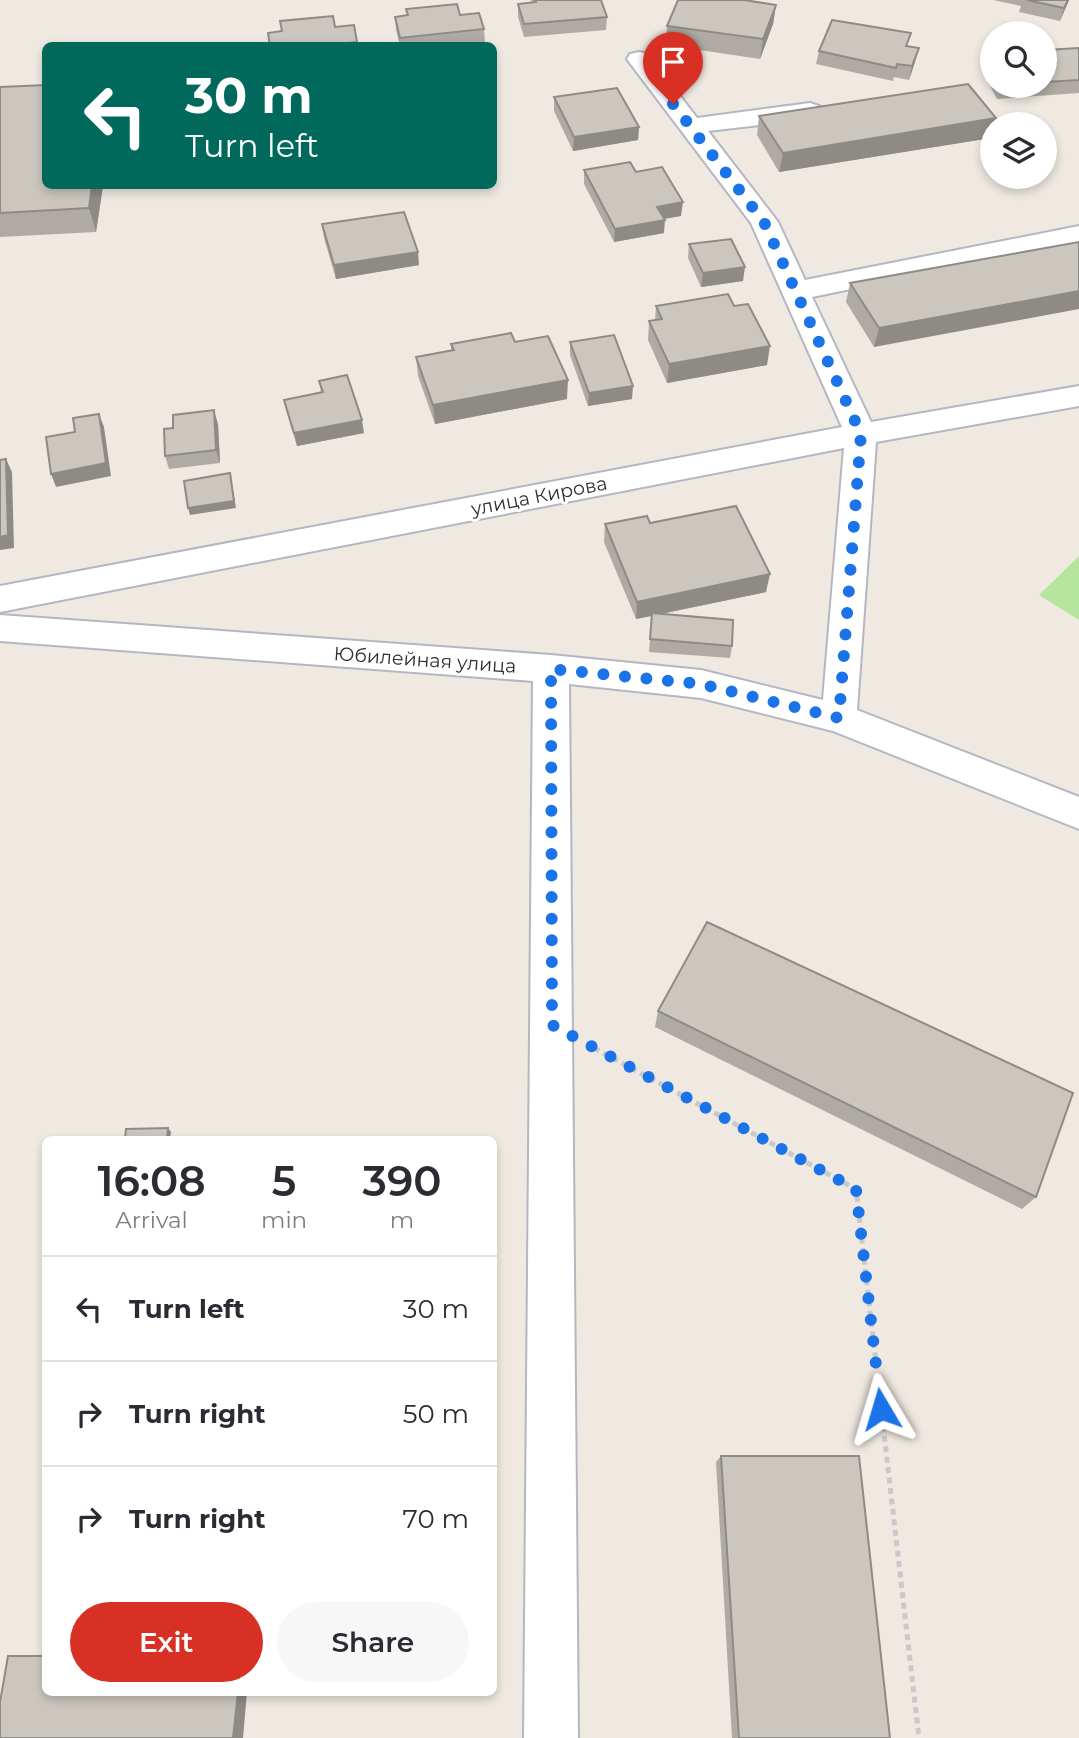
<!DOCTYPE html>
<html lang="en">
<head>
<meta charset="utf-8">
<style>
	body { margin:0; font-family:Montserrat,sans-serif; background:#f7f7f7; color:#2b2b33; height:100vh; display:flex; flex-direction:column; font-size:26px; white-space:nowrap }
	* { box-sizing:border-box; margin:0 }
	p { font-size:23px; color:#7c7c81 }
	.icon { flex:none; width:38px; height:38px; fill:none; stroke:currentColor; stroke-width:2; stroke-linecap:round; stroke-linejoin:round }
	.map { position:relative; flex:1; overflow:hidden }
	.details { position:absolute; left:42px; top:1136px; width:455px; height:560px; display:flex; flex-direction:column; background:#fff; border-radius:10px; box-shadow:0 4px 10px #0003 }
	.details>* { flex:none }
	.banner { position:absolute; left:42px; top:42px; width:455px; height:147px; border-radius:10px; box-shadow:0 4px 10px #0003; background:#00695c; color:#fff; overflow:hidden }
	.tools { position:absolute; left:980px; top:21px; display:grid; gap:14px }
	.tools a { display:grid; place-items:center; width:77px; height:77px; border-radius:50%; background:#fff; box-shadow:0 4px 10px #0003; font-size:35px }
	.pin { position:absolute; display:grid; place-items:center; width:60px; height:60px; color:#fff; margin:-72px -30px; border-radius:50% 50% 50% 0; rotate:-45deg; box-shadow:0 0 7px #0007 }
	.pin .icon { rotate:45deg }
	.me { position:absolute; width:77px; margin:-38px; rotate:353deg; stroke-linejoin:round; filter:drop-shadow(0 0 5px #0008) }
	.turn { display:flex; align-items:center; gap:24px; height:147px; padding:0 28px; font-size:32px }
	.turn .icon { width:91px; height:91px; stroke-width:2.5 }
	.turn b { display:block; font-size:49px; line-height:60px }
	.eta { display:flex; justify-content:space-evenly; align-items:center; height:119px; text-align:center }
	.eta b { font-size:42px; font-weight:600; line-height:49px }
	.button { display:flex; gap:14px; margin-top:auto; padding:14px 28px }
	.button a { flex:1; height:80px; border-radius:42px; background:#d93025; color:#fff; font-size:28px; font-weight:600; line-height:80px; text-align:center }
	.button a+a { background:#f7f7f7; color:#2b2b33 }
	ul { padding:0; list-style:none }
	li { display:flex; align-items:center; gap:21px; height:105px; padding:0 28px; border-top:2px solid #e1e1e2 }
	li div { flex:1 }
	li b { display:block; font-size:26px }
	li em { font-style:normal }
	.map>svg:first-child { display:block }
</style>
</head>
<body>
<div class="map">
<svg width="1079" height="1738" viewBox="0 0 1079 1738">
	<rect width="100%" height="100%" fill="#efe9e1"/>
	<!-- green -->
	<polygon fill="#b6e59e" points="1079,556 1079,620 1039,595"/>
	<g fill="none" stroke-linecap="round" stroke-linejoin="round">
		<defs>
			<polygon id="minor" points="639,52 648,54 697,118 810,103 819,106 823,111 819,116 810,119 708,131 778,222 805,280 1079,226 1079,242 812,297 871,422 1079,386 1079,406 876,442 857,710 1079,797 1079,829 833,731 701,698 569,684 578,1738 524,1738 533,681 0,641 0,615 551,655 701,670 823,700 844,448 0,612 0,586 842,427 751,223 627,59 630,54"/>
		</defs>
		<!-- minor casing -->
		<use href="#minor" stroke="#b4b7c1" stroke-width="4"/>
		<!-- path -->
		<polyline stroke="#c9c9c9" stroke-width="5" stroke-dasharray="6 4.5" stroke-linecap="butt" points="594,1048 856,1189 919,1738"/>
		<!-- minor -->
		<use href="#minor" fill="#fff" fill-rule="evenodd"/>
	</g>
	<!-- wall -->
	<g fill="#afaba4">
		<polygon points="531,0 601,0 607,17 606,30 524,37 518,17 518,4 532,2"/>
		<polygon points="993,0 1069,0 1060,21 1019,12 1021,6"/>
		<polygon points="776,5 773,24 760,59 666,45 667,26"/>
		<polygon points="406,9 460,15 484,29 485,43 457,46 400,46 396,30 395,17 407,15"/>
		<polygon points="335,27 357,42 358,46 270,46 282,31"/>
		<polygon points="908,46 915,62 909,80 894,77 893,81 816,64 819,51"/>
		<polygon points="1079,48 1079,93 997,99 987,80 989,71 987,67 991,54 992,54 992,86 1045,86 1045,50"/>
		<polygon points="0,87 103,186 96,232 0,237"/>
		<polygon points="554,97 639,127 638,140 573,151 554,111"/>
		<polygon points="759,116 996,118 995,124 992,124 992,132 991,138 779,172 757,135"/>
		<polygon points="584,170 636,172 681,216 664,219 664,233 614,242 584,184"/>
		<polygon points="322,224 419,265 336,279 324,238"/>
		<polygon points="1079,242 874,347 846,302 850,283"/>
		<polygon points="689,244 743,281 701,287 688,258"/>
		<polygon points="656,306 767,365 667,383 648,340 649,321 655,320"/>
		<polygon points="515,342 567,399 435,424 418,376 416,357 451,351 451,344"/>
		<polygon points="570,342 632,399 588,406 570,355"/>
		<polygon points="319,381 364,433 297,446 287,413 284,400 321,392"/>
		<polygon points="218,424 220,463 169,469 165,456"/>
		<polygon points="650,523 766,592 661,614 732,646 730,658 649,652 652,616 636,619 604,542 605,524"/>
		<polygon points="658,1011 1036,1197 1022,1209 655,1027"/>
		<polygon points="721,1456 890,1738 732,1738 716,1462"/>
	</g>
	<!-- shaded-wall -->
	<g fill="#8e8b86">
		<polygon points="1068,0 1069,0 1060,21 1064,8"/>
		<polygon points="776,5 773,24 760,59 763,39"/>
		<polygon points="919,48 915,62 909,80 912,66"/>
		<polygon points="996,118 995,124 992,124 992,132 991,138 779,172 783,153"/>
		<polygon points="639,127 638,140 573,151 574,137"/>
		<polygon points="92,186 103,186 96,232 89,208"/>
		<polygon points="683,202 681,216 656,220 657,207"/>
		<polygon points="665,220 664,233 614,242 615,229"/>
		<polygon points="418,252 419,265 336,279 334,265"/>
		<polygon points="745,267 743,281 701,287 703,273"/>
		<polygon points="1079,291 1079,309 874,347 879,328"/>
		<polygon points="770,346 767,365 667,383 669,364"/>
		<polygon points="568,380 567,399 435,424 433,405"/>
		<polygon points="633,386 632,399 588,406 589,393"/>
		<polygon points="214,410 218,424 220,463 216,450"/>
		<polygon points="99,414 104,427 111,476 56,487 51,474"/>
		<polygon points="362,420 364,433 297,446 294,433"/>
		<polygon points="6,459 12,472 14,548 0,550 0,537"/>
		<polygon points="230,473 236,508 190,515 188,508"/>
		<polygon points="770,574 766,592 636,619 637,602"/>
		<polygon points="168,1128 171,1132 170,1139 167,1139"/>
		<polygon points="238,1692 247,1692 243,1738 233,1738"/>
	</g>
	<!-- building -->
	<g fill="#cbc7bf" stroke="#8e8b86" stroke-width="2">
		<polygon points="535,0 601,0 607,17 524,24 518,4 536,2"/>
		<polygon points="678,0 744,0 776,5 763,39 667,26"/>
		<polygon points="1027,0 1068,0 1064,8"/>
		<polygon points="457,4 460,15 479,13 484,29 400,38 395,17 408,15 406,9"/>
		<polygon points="333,16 335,27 354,25 357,42 321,46 270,46 268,33 282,31 280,21"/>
		<polygon points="832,20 911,33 906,46 919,48 912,66 897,64 896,68 819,51"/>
		<polygon points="1079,48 1079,80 1045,82 1045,50"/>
		<polygon points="968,84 996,118 783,153 759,116"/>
		<polygon points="46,85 46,186 92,186 89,208 0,213 0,87"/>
		<polygon points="617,88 639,127 574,137 554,97"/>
		<polygon points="630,162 636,172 662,167 683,202 657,207 665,220 615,229 584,170"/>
		<polygon points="404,212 418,252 334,265 322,224"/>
		<polygon points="731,239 745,267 703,273 689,244"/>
		<polygon points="1079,242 1079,291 879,328 850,283"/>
		<polygon points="728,294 734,306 748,304 770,346 669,364 649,321 662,319 656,306"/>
		<polygon points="511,333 515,342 548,336 568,380 433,405 416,357 454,350 451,344"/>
		<polygon points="614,335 633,386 589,393 570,342"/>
		<polygon points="347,375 362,420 294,433 284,400 323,392 319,381"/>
		<polygon points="214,410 216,450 165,456 164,429 173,428 173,415"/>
		<polygon points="99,414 106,463 51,474 46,437 75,432 73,418"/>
		<polygon points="6,459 8,535 0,537 0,460"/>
		<polygon points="230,473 234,501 188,508 184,481"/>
		<polygon points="736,506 770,574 637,602 605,524 647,516 650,523"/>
		<polygon points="652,613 733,620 732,646 650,639"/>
		<polygon points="707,922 1073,1093 1036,1197 658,1011"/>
		<polygon points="168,1128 167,1139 125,1139 126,1129"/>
		<polygon points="721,1456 859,1456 890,1738 739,1738"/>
		<polygon points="8,1656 46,1656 46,1692 238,1692 233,1738 0,1738 0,1702"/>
	</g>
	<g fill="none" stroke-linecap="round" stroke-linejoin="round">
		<!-- route -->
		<polyline stroke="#1a73e8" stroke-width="12" stroke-dasharray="0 21.6" points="673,104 764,222 861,434 839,718 701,684 551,669 552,1025 856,1189 881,1409"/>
	</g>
	<g text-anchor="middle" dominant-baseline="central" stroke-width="6" stroke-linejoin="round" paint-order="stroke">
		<!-- street labels -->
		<g font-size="19" fill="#2e2e2e" stroke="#fff">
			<text transform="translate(539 496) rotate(-11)">улица Кирова</text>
			<text transform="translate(425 660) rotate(4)">Юбилейная улица</text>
		</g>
	</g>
</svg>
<div class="tools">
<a><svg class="icon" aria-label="search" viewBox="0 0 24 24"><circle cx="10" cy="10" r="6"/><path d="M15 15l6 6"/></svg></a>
<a><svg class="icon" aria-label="layers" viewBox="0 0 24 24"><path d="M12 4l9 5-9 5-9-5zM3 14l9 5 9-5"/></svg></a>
</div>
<div class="pin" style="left:673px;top:104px;background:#d93025"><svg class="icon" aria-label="arrive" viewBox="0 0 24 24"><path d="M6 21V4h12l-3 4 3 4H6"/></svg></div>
<svg class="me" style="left:881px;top:1409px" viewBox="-20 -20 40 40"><path d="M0-17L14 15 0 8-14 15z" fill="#1a73e8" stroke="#fff" stroke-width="4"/></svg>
<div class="banner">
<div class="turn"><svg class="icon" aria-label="left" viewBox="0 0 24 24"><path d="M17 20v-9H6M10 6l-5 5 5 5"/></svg><div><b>30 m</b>Turn left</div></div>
</div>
<section class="details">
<div class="eta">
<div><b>16:08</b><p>Arrival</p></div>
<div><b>5</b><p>min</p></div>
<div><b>390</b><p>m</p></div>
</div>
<ul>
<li><svg class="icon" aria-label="left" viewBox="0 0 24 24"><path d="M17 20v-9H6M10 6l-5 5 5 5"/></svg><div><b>Turn left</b></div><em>30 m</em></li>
<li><svg class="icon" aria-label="right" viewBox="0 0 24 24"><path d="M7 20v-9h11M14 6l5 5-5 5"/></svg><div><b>Turn right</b></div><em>50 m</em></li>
<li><svg class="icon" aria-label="right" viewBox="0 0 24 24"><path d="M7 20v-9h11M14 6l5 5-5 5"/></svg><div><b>Turn right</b></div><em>70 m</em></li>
</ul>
<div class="button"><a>Exit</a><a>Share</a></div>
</section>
</div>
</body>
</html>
